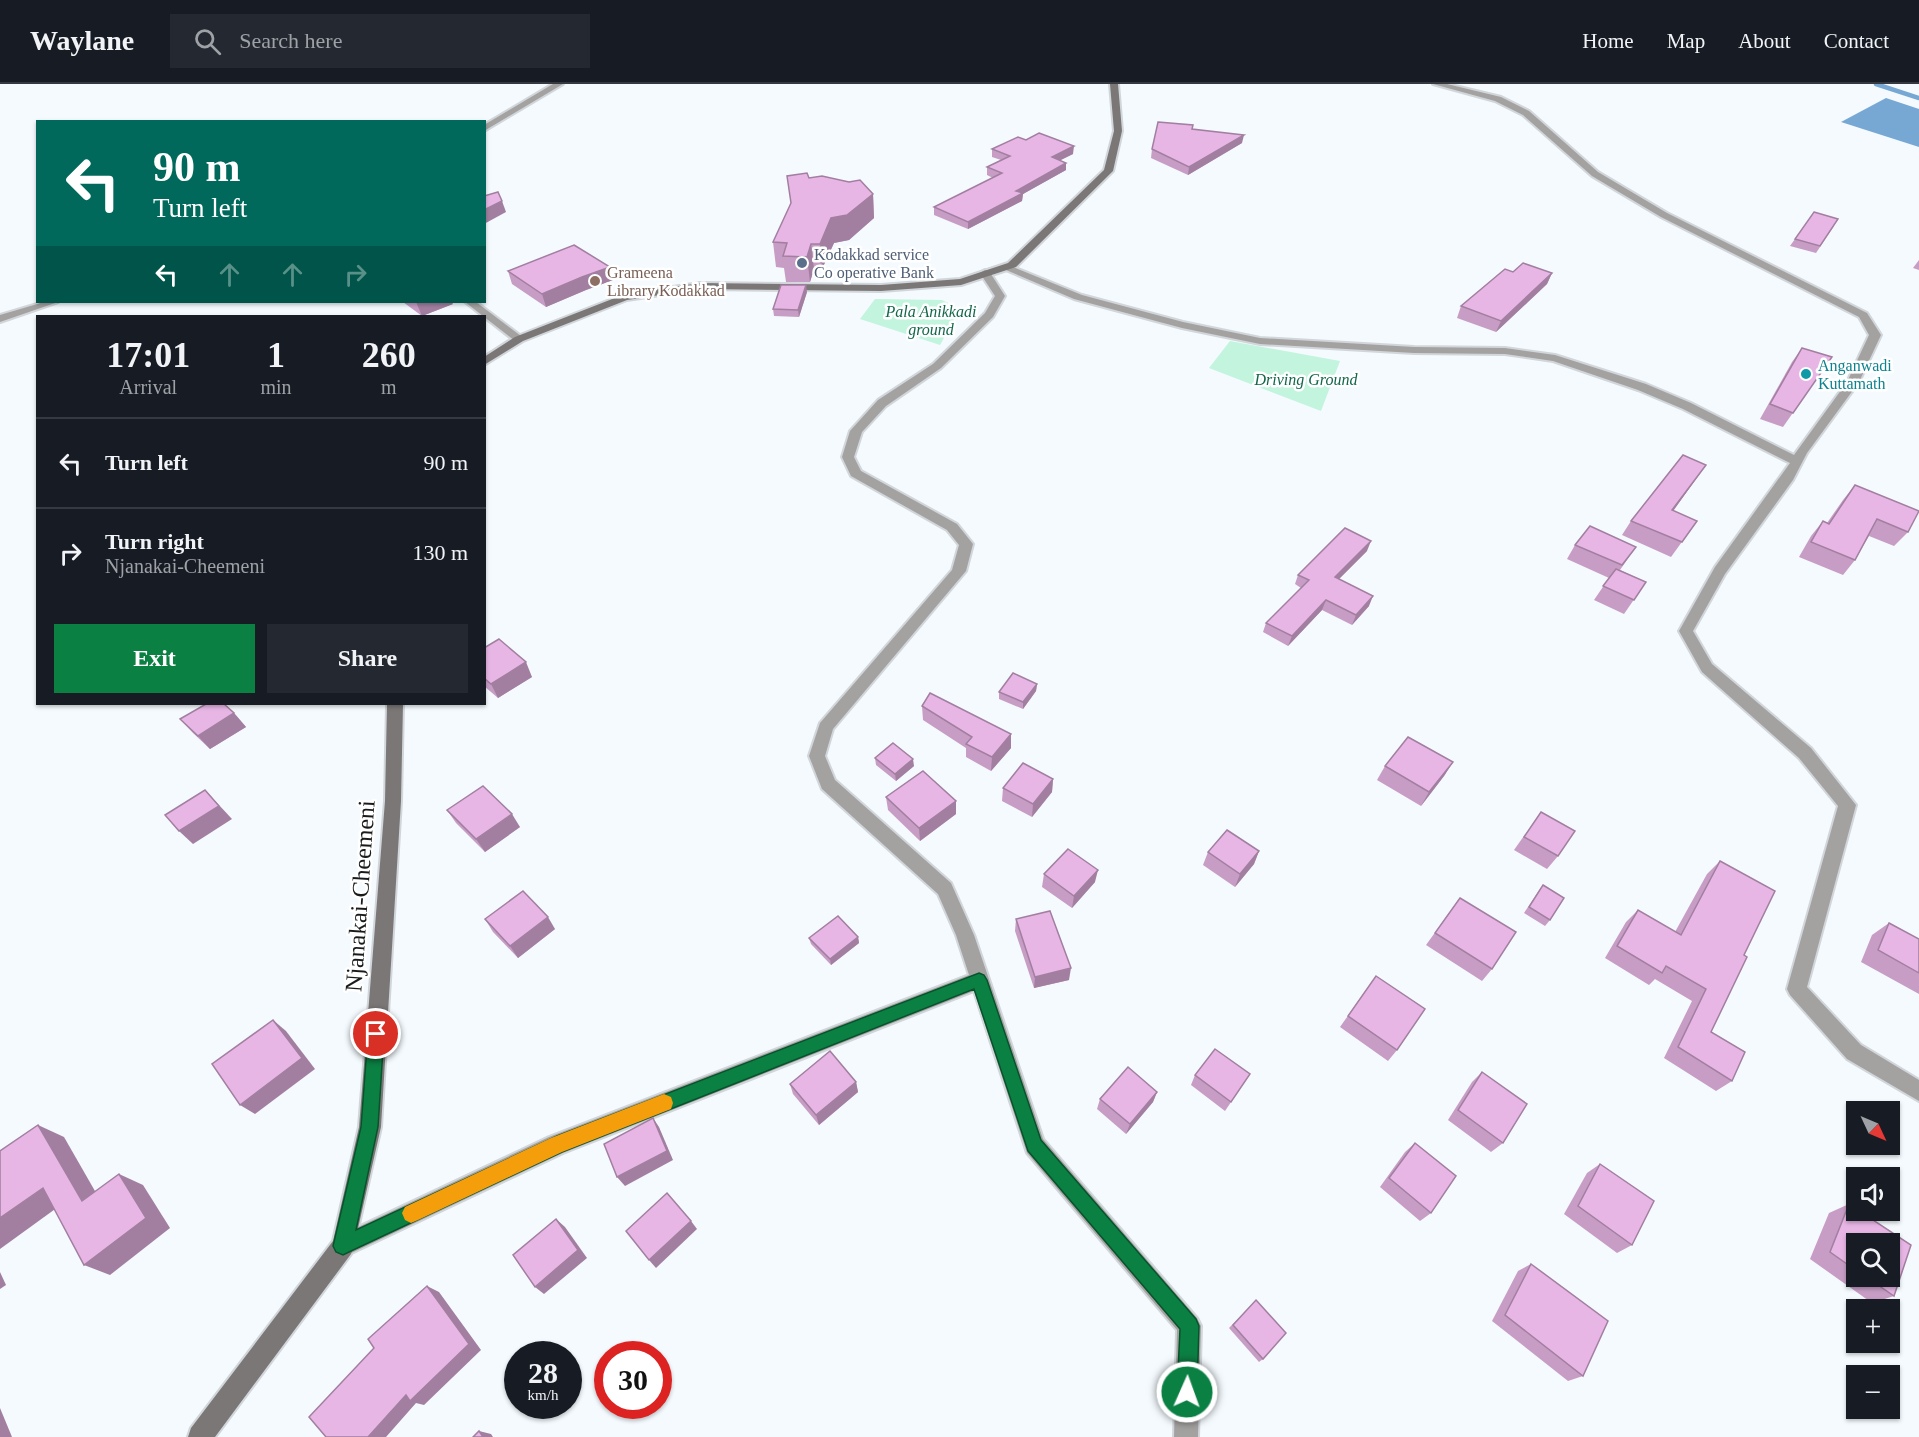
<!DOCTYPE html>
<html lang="en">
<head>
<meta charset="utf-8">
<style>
	body { margin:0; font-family:Georgia,serif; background:#242831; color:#f1f3f6; height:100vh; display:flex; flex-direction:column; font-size:22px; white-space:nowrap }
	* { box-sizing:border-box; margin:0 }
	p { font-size:20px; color:#9ea1a6 }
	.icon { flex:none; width:33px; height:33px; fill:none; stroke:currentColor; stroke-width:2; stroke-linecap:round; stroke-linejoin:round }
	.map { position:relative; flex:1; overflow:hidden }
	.sheet { position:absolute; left:36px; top:231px; width:450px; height:390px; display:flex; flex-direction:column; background:#171b24; border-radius:0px; box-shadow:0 2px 4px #0004 }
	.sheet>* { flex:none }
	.banner { position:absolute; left:36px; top:36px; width:450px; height:183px; border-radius:0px; box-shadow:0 2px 4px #0004; background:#00695c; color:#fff; overflow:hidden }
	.needle { width:39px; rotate:134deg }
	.controls { position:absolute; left:1846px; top:1017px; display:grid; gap:12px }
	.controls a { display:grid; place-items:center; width:54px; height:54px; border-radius:0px; background:#171b24; box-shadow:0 2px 4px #0004; font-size:30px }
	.speed { position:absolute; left:504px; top:1257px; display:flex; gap:12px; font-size:30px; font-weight:700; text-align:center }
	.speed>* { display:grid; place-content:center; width:78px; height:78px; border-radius:50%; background:#171b24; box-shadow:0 2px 4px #0004; line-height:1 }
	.speed small { font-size:15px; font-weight:400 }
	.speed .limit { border:9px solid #d22; background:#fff; color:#111 }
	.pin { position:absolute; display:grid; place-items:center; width:51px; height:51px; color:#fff; margin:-26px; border:3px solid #fff; border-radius:50%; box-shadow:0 2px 6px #0007 }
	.me { position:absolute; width:66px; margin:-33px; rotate:2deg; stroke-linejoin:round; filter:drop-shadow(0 0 4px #0008) }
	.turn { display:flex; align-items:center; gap:21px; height:126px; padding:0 18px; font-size:27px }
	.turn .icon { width:78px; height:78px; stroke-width:2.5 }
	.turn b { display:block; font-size:42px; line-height:51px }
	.lanes { display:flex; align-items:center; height:57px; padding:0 18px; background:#0003; justify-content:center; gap:30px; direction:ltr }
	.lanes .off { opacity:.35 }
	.eta { display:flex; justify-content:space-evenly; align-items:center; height:102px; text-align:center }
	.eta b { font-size:36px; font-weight:700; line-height:42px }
	.button { display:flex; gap:12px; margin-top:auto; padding:12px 18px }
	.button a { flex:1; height:69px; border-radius:0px; background:#0b8043; color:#fff; font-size:24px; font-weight:700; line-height:69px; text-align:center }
	.button a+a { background:#242831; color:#f1f3f6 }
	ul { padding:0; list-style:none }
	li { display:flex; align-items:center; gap:18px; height:90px; padding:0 18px; border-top:2px solid #363941 }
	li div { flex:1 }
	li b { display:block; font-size:22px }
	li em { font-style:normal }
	header { display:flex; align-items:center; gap:36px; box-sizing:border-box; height:84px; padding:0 30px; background:#171b24; border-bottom:2px solid #363941 }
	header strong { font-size:28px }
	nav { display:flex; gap:33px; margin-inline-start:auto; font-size:21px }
	.search { width:420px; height:54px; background:#242831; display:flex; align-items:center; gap:15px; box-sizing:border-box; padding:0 21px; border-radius:0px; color:#9ea1a6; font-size:22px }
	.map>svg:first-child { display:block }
</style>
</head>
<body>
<header>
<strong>Waylane</strong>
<div class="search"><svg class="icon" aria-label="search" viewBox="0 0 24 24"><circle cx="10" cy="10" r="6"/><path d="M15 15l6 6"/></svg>Search here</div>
<nav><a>Home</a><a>Map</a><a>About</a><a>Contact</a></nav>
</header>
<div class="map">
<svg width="1919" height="1353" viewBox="0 0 1919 1353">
	<rect width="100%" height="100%" fill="#f4fafe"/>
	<!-- green -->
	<g fill="#c3f4dd">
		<polygon points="875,215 942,216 960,225 940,261 860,235"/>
		<polygon points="1230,257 1340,277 1321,327 1209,284"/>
	</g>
	<!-- water -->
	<polygon fill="#77a8d4" points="1886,14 1919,25 1919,63 1841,38"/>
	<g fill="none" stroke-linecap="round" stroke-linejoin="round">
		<!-- stream -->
		<polyline stroke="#77a8d4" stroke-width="4.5" points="1876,0 1919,14"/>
		<defs>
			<g id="minor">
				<polygon points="1433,0 1447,0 1501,13 1529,27 1598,88 1667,129 1867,229 1881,251 1859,298 1807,369 1793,396 1725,490 1693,547 1712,580 1811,664 1856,721 1807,903 1861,961 1919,996 1919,1017 1847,975 1790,911 1787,905 1838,722 1799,674 1702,588 1679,547 1715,483 1790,379 1683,325 1638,306 1553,277 1505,270 1414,269 1260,260 1182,244 1074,215 999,183 1008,181 1082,211 1183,238 1260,254 1414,263 1505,264 1555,271 1646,300 1691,319 1794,371 1847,298 1869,251 1859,233 1661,133 1592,92 1523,31 1495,17"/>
				<polygon points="985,186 989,187 1005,212 993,233 941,284 886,322 862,348 854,373 861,387 957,440 973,460 966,487 833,645 825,672 835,696 951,799 974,851 1043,1055 1197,1234 1201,1242 1198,1353 1174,1353 1177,1246 1027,1069 974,907 563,1069 343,1173 335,1170 332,1162 335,1154 549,1053 969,891 956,851 938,810 822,705 809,672 820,639 952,486 959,461 947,446 851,392 842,373 850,347 878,316 933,280 985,229 995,212 980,189"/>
				<polygon points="465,218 476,218 525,255 519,258 515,257"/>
			</g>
			<g id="tertiary">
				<polygon points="553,0 563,0 484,47 484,41"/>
				<polygon points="44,218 58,218 0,238 0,231"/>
			</g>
			<g id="secondary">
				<polygon points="1110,0 1118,0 1122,47 1113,87 1016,183 961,201 881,207 700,205 627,216 523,257 484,281 484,273 515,253 625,210 700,199 881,201 960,195 1008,179 1104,86 1114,47"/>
				<polygon points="387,620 403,620 401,717 381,1043 354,1162 351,1170 215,1353 188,1353 191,1344 333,1157 359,1043 385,717"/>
			</g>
		</defs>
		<!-- minor casing -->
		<use href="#minor" stroke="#d1d6da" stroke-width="4"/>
		<!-- tertiary casing -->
		<use href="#tertiary" stroke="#d1d6da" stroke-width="4"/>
		<!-- secondary casing -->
		<use href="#secondary" stroke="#d1d6da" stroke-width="4"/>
		<!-- minor -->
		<use href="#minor" fill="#a4a1a1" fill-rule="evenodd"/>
		<!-- tertiary -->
		<use href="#tertiary" fill="#a4a1a1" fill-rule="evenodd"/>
		<!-- secondary -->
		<use href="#secondary" fill="#7b7777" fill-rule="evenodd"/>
	</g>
	<!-- wall -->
	<g fill="#c79dc5" fill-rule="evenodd">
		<polygon points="1192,45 1242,59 1188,91 1151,74 1152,65"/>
		<polygon points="1026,56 1073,70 1060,76 1066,86 1023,110 1022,117 968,145 934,131 934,123 993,94 987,91 987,83 1001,76 992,73 992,65"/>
		<polygon points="787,92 809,94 873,110 874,134 849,156 834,159 822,185 814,185 810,198 786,198 784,184 776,183 773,158 791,120"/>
		<polygon points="1834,142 1816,169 1790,162 1795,155"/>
		<polygon points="1919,176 1919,186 1913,184"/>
		<polygon points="610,183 613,196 586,206 546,223 512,200 508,187"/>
		<polygon points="1513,188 1552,189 1547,200 1496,248 1457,234 1461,222"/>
		<polygon points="807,208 799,233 774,232 773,225"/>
		<polygon points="403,218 451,218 453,220 422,232"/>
		<polygon points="1802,264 1832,273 1783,343 1760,335 1792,278"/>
		<polygon points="1706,381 1673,427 1697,437 1671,473 1622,451 1631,437"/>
		<polygon points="1855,401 1908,448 1894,462 1869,452 1855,476 1843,491 1799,473 1811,452 1823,437 1827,439 1843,416"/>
		<polygon points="1575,461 1636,463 1620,486 1646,498 1624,530 1594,516 1609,494 1567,475"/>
		<polygon points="1367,467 1339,495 1369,522 1352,541 1322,526 1288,562 1263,548 1266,539 1301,504 1295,500 1298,491"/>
		<polygon points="484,564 532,593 498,614 484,602"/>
		<polygon points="1037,600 1036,607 1023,625 999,615 999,608"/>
		<polygon points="922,622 1011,650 1011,664 991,687 966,673 966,664 923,636"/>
		<polygon points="234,629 246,643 210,665 193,649 180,635"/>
		<polygon points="875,674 914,682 896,697 876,681"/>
		<polygon points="1453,678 1444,692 1421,722 1377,696 1385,682"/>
		<polygon points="1053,695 1052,708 1032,733 1002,717 1003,704"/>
		<polygon points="886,713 956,717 956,730 920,757 888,726"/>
		<polygon points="447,726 520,743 485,768 456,739"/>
		<polygon points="1541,728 1558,772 1547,785 1514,766"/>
		<polygon points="1259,767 1254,780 1235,803 1203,781 1208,768"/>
		<polygon points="1720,777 1744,871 1711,948 1732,997 1716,1007 1664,974 1692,917 1655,895 1649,901 1605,874 1626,838 1638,826 1675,848 1707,790"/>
		<polygon points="1044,790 1095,798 1072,824 1042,803"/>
		<polygon points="1543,801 1550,836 1545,842 1524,829 1538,808"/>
		<polygon points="1460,814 1492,885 1482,897 1426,861"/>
		<polygon points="485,835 555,845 518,874 493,848"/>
		<polygon points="1016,835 1069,896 1034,904 1015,847"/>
		<polygon points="1889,839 1919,855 1919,910 1861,878 1872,851"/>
		<polygon points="858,853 859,859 831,881 811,860 809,854"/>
		<polygon points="1376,892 1397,966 1388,977 1340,943"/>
		<polygon points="1482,988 1503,1059 1491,1068 1448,1036 1472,998"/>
		<polygon points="1250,990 1225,1027 1191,1001 1195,991"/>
		<polygon points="856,998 858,1008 819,1041 793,1010 790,1000"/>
		<polygon points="1157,1008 1153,1018 1126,1050 1097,1025 1100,1015"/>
		<polygon points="1415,1059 1431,1129 1420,1137 1380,1103 1405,1068"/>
		<polygon points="1600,1080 1632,1161 1617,1169 1564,1130 1587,1089"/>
		<path d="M1849,1120l8,6h1l53,35 -17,51 -22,7 -62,-44 19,-46zM1857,1160h33v32h-33z"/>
		<polygon points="1531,1180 1583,1292 1568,1297 1492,1237 1518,1187"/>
		<polygon points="1256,1216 1263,1275 1259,1278 1229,1244"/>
	</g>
	<!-- shaded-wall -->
	<g fill="#a27fa0">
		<polygon points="1244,51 1242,59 1188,91 1189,83"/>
		<polygon points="1074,62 1073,70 1051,81 1052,73"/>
		<polygon points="1066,79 1066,86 1023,110 1022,117 968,145 968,138 1016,107"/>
		<polygon points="873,110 874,134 849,156 834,159 822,185 820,160 831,134"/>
		<polygon points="502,117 506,128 484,140 484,126"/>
		<polygon points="811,160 814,185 810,198 807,173"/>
		<polygon points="610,183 613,196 586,206 546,223 542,210 582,193"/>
		<polygon points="1552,189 1547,200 1496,248 1501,237"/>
		<polygon points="806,201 807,208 799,233 798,226"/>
		<polygon points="416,218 451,218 453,220 422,232"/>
		<polygon points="1706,381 1696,395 1663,441 1672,426"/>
		<polygon points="1371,457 1367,467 1331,503 1335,493"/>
		<polygon points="1373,512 1369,522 1352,541 1356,531"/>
		<polygon points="1326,516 1322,526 1288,562 1292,552"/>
		<polygon points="526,578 532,593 498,614 491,600"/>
		<polygon points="1037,600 1036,607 1023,625 1023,618"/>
		<polygon points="234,629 246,643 210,665 198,652"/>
		<polygon points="1011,650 1011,664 991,687 992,673"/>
		<polygon points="913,675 914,682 896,697 895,690"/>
		<polygon points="1453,678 1444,692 1421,722 1429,708"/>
		<polygon points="1053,695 1052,708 1032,733 1033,720"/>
		<polygon points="205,706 232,735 193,760 179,747"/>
		<polygon points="956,717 956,730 920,757 919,744"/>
		<polygon points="512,730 520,743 485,768 476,755"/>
		<polygon points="1259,767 1254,780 1235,803 1240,790"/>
		<polygon points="1098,786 1095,798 1072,824 1074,812"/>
		<polygon points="548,833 555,845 518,874 510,862"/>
		<polygon points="858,853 859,859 831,881 830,875"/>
		<polygon points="1071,884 1069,896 1034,904 1035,893"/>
		<polygon points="273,936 286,947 315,985 255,1030 240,1021"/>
		<polygon points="856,998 858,1008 819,1041 816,1031"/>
		<polygon points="1157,1008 1153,1018 1126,1050 1130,1040"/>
		<polygon points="653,1034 659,1043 673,1076 625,1102 617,1093"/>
		<polygon points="38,1041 64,1053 107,1128 82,1117"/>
		<polygon points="119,1090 143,1101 170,1144 110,1191 84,1181"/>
		<polygon points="43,1104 69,1115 0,1165 0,1134"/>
		<polygon points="556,1135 565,1143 587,1174 544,1210 535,1203"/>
		<polygon points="691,1137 697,1145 656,1184 649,1176"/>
		<polygon points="0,1188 6,1201 0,1205"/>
		<polygon points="427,1202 439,1208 481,1266 424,1321 416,1319 386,1353 368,1353"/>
		<polygon points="0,1324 12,1353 0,1353"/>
		<polygon points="479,1347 491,1350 493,1353 483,1353"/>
	</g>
	<!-- building -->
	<g fill="#e7b6e5" stroke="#a27fa0" stroke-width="1.5">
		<polygon points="1158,38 1193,41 1192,45 1244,51 1189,83 1152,65"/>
		<polygon points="1039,49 1074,62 1052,73 1066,79 1016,107 1023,109 968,138 934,123 1002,89 987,83 1010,72 992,65 1018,53 1026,56"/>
		<polygon points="807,89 809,94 822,92 849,98 860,96 873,110 847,131 831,134 820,160 811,160 807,173 783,172 787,159 773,158 791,119 787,92"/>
		<polygon points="498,108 502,117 484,126 484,112"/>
		<polygon points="1814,128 1838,135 1820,162 1795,155"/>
		<polygon points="574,161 610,183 582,193 542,210 508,187"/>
		<polygon points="1523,179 1552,189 1501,237 1461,222 1505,185 1513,188"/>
		<polygon points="781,201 806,201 798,226 773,225"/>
		<polygon points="1802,264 1832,273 1793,329 1770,320"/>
		<polygon points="1683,371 1706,381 1672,426 1697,437 1682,458 1631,437"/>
		<polygon points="1855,401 1919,427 1908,448 1877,435 1855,476 1811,458 1823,437 1829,440"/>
		<polygon points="1590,442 1636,463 1622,481 1575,461"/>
		<polygon points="1345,444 1371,457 1335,493 1373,512 1356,531 1326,516 1292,552 1266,539 1309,496 1298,491"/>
		<polygon points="1616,485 1646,498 1634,516 1603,502"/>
		<polygon points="499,555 526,578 491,600 484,594 484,564"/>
		<polygon points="1013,589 1037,600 1023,618 999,608"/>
		<polygon points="930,609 1011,650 992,673 966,660 972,653 922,622"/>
		<polygon points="206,620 224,620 234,629 198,652 180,635"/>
		<polygon points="1408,653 1453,678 1429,708 1385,682"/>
		<polygon points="893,659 913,675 895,690 875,674"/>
		<polygon points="1023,679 1053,695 1033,720 1003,704"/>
		<polygon points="923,687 956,717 919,744 886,713"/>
		<polygon points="483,702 512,730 476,755 447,726"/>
		<polygon points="205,706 219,722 179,747 165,731"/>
		<polygon points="1541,728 1575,747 1558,772 1524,753"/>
		<polygon points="1227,746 1259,767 1240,790 1208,768"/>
		<polygon points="1068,765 1098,786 1074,812 1044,790"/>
		<polygon points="1720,777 1775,807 1744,871 1747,873 1711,948 1745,968 1732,997 1678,963 1706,905 1666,882 1662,889 1617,862 1638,826 1681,851"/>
		<polygon points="1543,801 1564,814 1550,836 1529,823"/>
		<polygon points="523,807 548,833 510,862 485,835"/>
		<polygon points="1460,814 1516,848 1492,885 1435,849"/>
		<polygon points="1050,827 1071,884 1035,893 1016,835"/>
		<polygon points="838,832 858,853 830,875 809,854"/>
		<polygon points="1889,839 1919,855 1919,889 1878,866"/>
		<polygon points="1376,892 1425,925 1397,966 1348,932"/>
		<polygon points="273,936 302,974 240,1021 212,980"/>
		<polygon points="1215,965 1250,990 1231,1018 1195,991"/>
		<polygon points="830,967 856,998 816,1031 790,1000"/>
		<polygon points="1128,983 1157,1008 1130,1040 1100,1015"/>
		<polygon points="1482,988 1527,1020 1503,1059 1458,1026"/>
		<polygon points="653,1034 667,1067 617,1093 604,1060"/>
		<polygon points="38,1041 82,1117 119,1090 146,1134 84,1181 43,1104 0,1134 0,1067"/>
		<polygon points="1415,1059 1456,1092 1431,1129 1389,1094"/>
		<polygon points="1600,1080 1654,1117 1632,1161 1578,1122"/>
		<polygon points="667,1109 691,1137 649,1176 626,1147"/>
		<polygon points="1849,1120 1857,1126 1858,1126 1911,1161 1894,1212 1865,1192 1890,1192 1890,1160 1857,1160 1857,1187 1830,1168"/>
		<polygon points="556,1135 578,1166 535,1203 513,1171"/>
		<polygon points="1531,1180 1608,1237 1583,1292 1505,1231"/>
		<polygon points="427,1202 469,1260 410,1317 406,1311 368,1353 326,1353 309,1333 374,1264 368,1255"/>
		<polygon points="1256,1216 1286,1249 1263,1275 1233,1241"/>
		<polygon points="479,1347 483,1353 473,1353"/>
	</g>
	<!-- route -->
	<polygon fill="#0b8043" stroke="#07532c" stroke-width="1.5" points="979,889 984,891 987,896 1041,1056 1196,1235 1199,1242 1197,1308 1194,1316 1187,1319 1180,1316 1177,1308 1180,1245 1028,1067 974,905 562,1068 349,1168 343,1171 336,1168 333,1162 361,1043 368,950 370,944 376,942 382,944 384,950 378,1043 356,1146 557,1052"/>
	<!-- slow -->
	<polygon fill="#f59e0b" points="664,1010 671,1013 673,1019 671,1025 562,1068 418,1136 411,1139 405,1136 402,1129 405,1123 551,1054"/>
	<!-- markers -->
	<circle fill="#5c6f8a" stroke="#fff" stroke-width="2" cx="802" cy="179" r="6"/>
	<circle fill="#8d6e63" stroke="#fff" stroke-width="2" cx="595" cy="197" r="6"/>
	<circle fill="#0f9aa8" stroke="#fff" stroke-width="2" cx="1806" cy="290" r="6"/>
	<g text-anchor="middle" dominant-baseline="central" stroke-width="5" stroke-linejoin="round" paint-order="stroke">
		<!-- far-service labels -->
		<g font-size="16" fill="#4e5e75" stroke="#fff" text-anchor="start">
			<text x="814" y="170">Kodakkad service<tspan x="814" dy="18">Co operative Bank</tspan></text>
		</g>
		<!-- far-education labels -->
		<g font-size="16" fill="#785e54" stroke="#fff" text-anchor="start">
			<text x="607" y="188">Grameena<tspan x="607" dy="18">Library Kodakkad</tspan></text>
		</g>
		<!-- far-park labels -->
		<g font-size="16" font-style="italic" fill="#12674b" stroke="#fff">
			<text x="931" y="227">Pala Anikkadi<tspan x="931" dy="18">ground</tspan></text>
			<text x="1306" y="295">Driving Ground</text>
		</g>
		<!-- far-culture labels -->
		<g font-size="16" fill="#0d838f" stroke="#fff" text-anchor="start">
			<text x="1818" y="281">Anganwadi<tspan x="1818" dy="18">Kuttamath</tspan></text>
		</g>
		<!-- near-street labels -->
		<g font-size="24" fill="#181a1b" stroke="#fff">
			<text transform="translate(360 812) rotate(-86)">Njanakai-Cheemeni</text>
		</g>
	</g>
</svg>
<div class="controls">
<a><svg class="needle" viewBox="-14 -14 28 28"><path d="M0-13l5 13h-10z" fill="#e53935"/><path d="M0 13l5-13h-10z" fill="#9ea1a6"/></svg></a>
<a><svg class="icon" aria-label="sound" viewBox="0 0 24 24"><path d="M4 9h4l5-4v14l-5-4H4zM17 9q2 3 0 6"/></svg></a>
<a><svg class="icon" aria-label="search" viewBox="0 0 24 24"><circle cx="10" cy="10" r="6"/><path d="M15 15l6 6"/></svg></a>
<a>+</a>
<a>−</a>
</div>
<div class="speed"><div>28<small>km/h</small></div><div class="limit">30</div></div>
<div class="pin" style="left:376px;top:950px;background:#d93025"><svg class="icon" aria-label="arrive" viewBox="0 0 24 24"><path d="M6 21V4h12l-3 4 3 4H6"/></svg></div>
<svg class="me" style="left:1187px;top:1308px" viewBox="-20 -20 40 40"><circle r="17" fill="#0b8043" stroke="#fff" stroke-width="3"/><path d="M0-11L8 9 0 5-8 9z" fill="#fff"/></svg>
<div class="banner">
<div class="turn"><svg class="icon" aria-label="left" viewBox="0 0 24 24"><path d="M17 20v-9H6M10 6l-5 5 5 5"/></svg><div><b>90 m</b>Turn left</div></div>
<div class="lanes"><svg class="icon" aria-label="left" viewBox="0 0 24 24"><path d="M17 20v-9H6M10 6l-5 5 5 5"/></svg><svg class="icon off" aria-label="ahead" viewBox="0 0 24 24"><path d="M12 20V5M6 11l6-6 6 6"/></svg><svg class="icon off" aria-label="ahead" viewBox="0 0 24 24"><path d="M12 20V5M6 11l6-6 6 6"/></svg><svg class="icon off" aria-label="right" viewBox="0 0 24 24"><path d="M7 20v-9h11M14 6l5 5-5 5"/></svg></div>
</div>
<section class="sheet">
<div class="eta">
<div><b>17:01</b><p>Arrival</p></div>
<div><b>1</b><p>min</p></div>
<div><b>260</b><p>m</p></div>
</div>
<ul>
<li><svg class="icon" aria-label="left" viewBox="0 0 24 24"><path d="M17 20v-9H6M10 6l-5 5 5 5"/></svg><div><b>Turn left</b></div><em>90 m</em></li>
<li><svg class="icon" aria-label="right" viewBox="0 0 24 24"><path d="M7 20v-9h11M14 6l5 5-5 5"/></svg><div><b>Turn right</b><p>Njanakai-Cheemeni</p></div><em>130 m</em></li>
</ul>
<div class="button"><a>Exit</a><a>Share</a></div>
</section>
</div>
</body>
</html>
